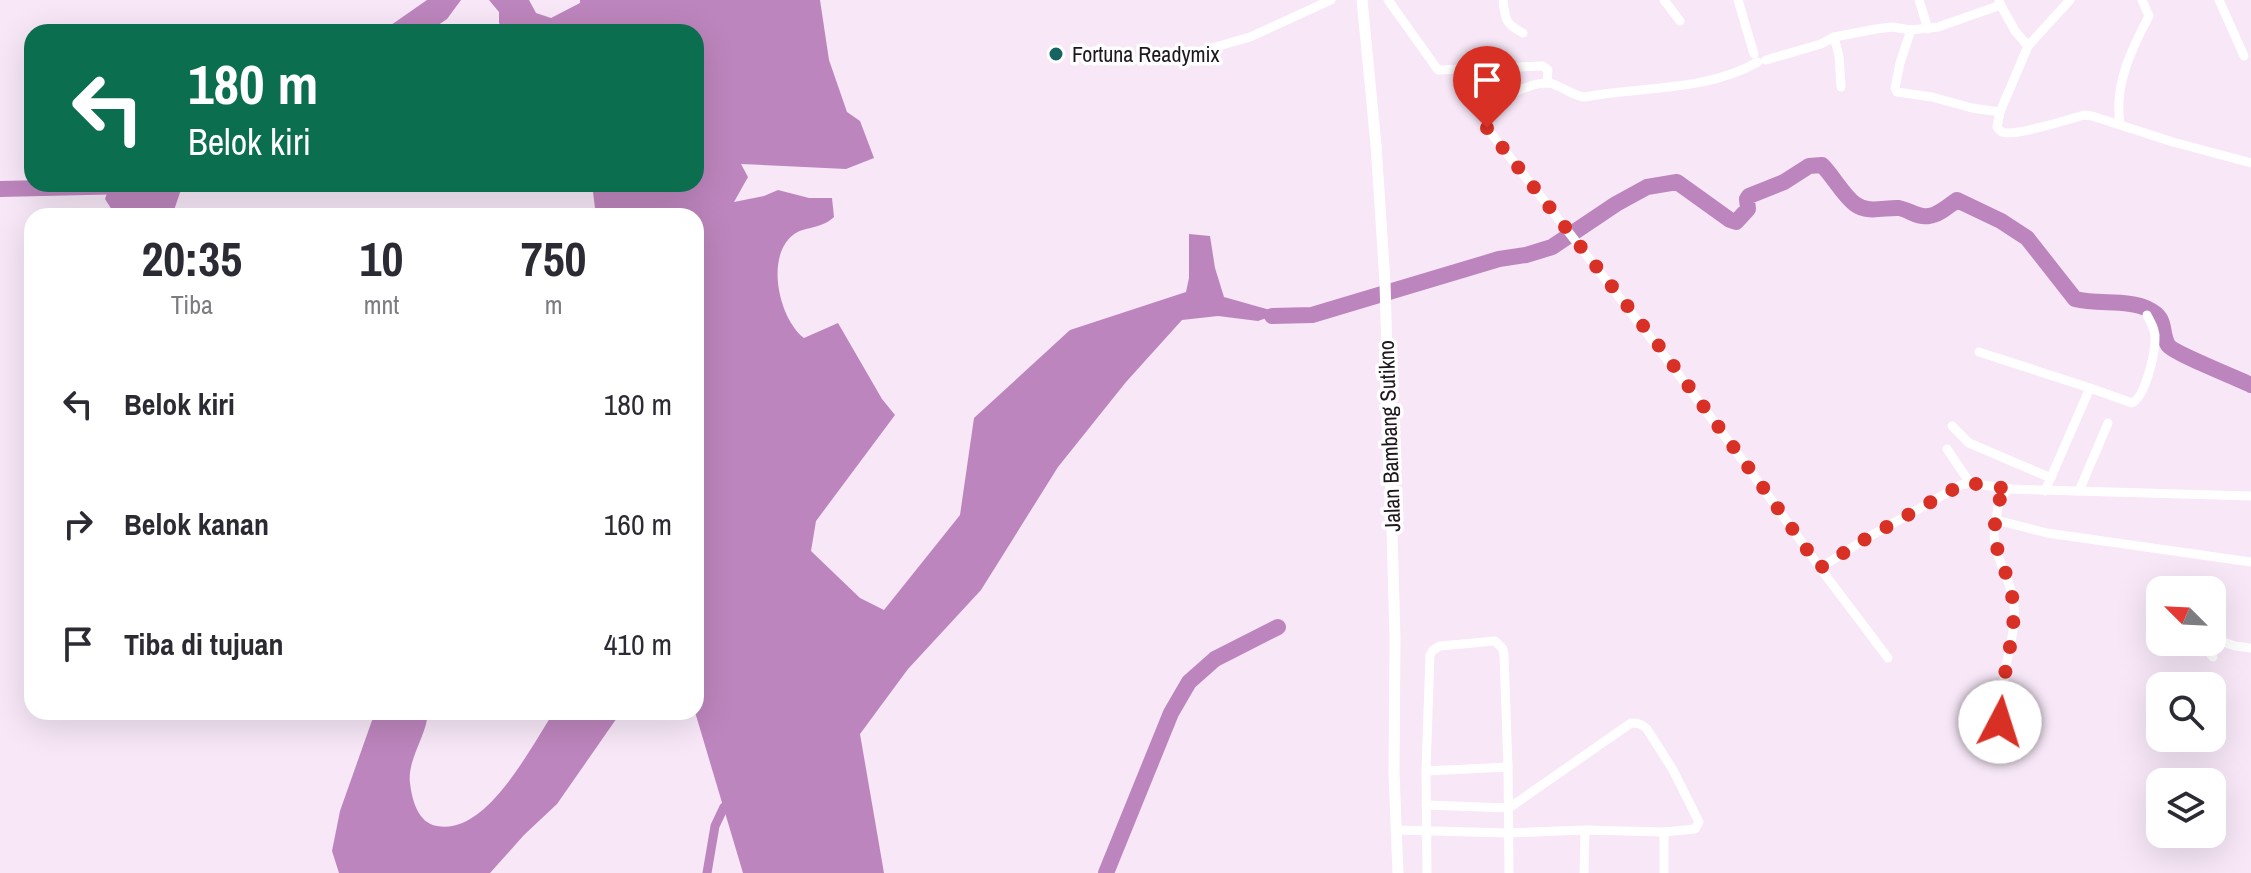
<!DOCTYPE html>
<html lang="id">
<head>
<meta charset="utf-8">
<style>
	body { margin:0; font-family:"Archivo Narrow",sans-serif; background:#f2f2f3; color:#2b2b33; height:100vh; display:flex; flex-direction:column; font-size:30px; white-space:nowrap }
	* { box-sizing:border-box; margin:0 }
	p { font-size:26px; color:#7c7c81 }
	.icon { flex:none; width:44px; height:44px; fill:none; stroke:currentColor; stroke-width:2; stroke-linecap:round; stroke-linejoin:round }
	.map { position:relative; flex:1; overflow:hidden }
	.details { position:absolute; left:24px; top:208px; width:680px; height:512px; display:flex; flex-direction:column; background:#fff; border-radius:24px; box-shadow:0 8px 32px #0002 }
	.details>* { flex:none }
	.top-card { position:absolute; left:24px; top:24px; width:680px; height:168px; border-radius:24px; box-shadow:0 8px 32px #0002; background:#0b6e4f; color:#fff; overflow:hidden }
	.needle { width:52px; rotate:294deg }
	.tools { position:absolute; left:2146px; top:576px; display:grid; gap:16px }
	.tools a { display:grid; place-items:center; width:80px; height:80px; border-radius:16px; background:#fff; box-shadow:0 8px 32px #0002; font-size:40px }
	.pin { position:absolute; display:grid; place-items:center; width:68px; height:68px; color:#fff; margin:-82px -34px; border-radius:50% 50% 50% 0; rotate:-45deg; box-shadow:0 0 8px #0007 }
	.pin .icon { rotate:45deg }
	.me { position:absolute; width:88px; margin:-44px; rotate:5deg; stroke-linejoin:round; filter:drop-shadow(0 0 6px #0008) }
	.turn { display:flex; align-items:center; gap:28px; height:168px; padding:0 32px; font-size:36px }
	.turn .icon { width:104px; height:104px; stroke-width:2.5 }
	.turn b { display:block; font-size:56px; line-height:68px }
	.eta { display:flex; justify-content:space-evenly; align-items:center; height:136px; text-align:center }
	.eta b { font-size:48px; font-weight:800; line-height:56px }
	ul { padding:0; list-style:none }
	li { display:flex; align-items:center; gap:24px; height:120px; padding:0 32px }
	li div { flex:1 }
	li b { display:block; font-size:30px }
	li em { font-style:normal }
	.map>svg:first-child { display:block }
</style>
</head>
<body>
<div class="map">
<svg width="2251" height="873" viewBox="0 0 2251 873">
	<rect width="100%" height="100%" fill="#f7e7f7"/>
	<!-- water -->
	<g fill="#bd85bd">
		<polygon points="427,0 461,0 447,19 428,32 381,32"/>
		<path d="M489,0h40l7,13 15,5 29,-15v-3h240l9,60 18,52 13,9 14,37 -28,11 -105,-5 7,13 -14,25 30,-6 14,-6 31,8h23l2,19c-14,13 -30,9 -41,18 -28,22 -14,84 11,103l34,-15 44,76 13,16 -79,106 -5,30 49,47 24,12 76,-95 14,-97 96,-88 116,-38 3,-14v-44l21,2 5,32 9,29 46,13 2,6 -14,5 -40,-5 -36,4 -56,62 -68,85 -77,123 -73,79 -48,65 24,139h-141l-48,-161 1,-496h-100l-4,-32h104v-152h-191l-6,-9v-11z"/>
		<polygon points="110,184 183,184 174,210 167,216 110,216 112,210 105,199"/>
		<path d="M375,712h53c-1,24 -21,47 -18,71 2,17 8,40 27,43 50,10 94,-80 117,-114h70l-5,3 -62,89 -33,31 -34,38h-151l-7,-22 8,-40z"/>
	</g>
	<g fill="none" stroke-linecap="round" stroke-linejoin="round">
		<!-- canal -->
		<polyline stroke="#bd85bd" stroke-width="9" points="707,873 715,826 724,807"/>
		<!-- river -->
		<g stroke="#bd85bd" stroke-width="16">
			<polyline points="0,189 130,186"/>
			<path d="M1272,316l40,-1 187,-56 27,-4 26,-8 64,-43 31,-17 30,-5 53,38 6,2 12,-13 -1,-10 2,-3 35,-14 25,-16 13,-1c11,11 21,30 33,39 13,10 30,3 44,4 11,2 18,10 30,8 10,-1 19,-10 28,-16l44,21 26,17 48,61c23,6 53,0 73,10 20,9 12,22 20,36 5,8 69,33 83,40"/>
			<polyline points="1106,873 1171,713 1189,682 1215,659 1278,627"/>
		</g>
		<!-- minor -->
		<g stroke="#fff" stroke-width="9">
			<polyline points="1388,0 1438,70 1543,66 1548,70 1547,83"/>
			<path d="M1503,0c2,19 2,24 20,33"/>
			<polyline points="1664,0 1680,21"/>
			<polyline points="1738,0 1754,54"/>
			<polyline points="1919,0 1928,29"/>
			<path d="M2070,0l-42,46 -28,66 -3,15c2,2 3,4 5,5 11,5 68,-13 82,-17l8,1 81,26 78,21"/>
			<polyline points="2219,0 2244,56"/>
			<polyline points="1999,2 2015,31 2028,46"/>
			<polyline points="1911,30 1900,63 1895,88 1897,92 1932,97 1972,108 2000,112"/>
			<polyline points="1834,37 1839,56 1841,87"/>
			<polyline points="1198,52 1250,37 1331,0"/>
			<polyline points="1766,60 1821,44 1834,37 1876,29 1892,27 1911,30 1938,27 2001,5"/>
			<path d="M1517,91c13,-5 27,-12 41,-5 9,4 15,9 26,11 58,-11 121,-5 174,-35"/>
			<path d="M2120,124c-6,-39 11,-74 29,-108l-7,-16"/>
			<path d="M1487,128c114,145 227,289 333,440"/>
			<polyline points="1979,352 2090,388"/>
			<polyline points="1952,426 1969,443 2051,478"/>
			<polyline points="1947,449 1970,483"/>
			<path d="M2045,491l45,-103 42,15c13,-6 23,-48 23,-64 1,-8 -4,-16 -8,-24"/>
			<polyline points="2079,491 2108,423"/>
			<path d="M2251,496l-241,-7c-12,7 -12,18 -14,31l51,13 204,29"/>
			<path d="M1996,520c-9,29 15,56 18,84 2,21 -4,42 -8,62 -3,19 -5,37 -6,56"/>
			<polyline points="2212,638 2235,646 2251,648"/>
			<polyline points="2200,642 2213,657"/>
			<polyline points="1888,658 1820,568 1867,538 1961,485 1970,483 2010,489"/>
			<polyline points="1426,771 1508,767"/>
			<path d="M1397,830l111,3 77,-3 79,2 31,-3 4,-7 -26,-52 -26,-41c-5,-5 -9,-6 -16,-6l-122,85 -83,-3"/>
			<polyline points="1427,873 1426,771 1430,655 1433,650 1440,646 1495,641 1503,649 1504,655 1508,767 1509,873"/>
			<polyline points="1584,873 1585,830"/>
			<polyline points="1664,873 1664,832"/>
		</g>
		<!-- tertiary -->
		<polyline stroke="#fff" stroke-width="11" points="1362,0 1376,145 1385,282 1395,638 1394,773 1398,873"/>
	</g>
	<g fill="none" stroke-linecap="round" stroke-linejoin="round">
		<!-- route -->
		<polyline stroke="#d93025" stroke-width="14" stroke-dasharray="0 25.2" points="1487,128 1659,346 1762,486 1820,568 1867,538 1961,485 1970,483 2010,489 2002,493 1999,502 1995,524 1994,539 2009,583 2014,605 2013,630 2001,696 2000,722"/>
	</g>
	<!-- markers -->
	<circle fill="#166462" stroke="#fff" stroke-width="3" cx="1056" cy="54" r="8"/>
	<g text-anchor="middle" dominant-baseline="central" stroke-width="7" stroke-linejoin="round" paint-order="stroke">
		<!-- poi labels -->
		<g font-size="22" fill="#1e181e" stroke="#fff" text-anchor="start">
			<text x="1072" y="54">Fortuna Readymix</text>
		</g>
		<!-- street labels -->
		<g font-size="22" fill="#1e181e" stroke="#fff">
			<text transform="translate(1389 436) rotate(-92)">Jalan Bambang Sutikno</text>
		</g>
	</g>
</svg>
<div class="tools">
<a><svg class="needle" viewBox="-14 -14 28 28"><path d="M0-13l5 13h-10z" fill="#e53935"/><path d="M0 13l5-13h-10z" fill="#7c7c81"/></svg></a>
<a><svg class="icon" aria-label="search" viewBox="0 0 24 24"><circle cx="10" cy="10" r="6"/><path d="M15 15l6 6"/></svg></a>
<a><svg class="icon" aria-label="layers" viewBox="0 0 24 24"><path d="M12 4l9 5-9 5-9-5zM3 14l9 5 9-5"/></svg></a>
</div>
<div class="pin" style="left:1487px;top:128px;background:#d93025"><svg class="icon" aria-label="arrive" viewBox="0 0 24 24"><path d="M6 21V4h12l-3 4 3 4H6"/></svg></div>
<svg class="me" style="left:2000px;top:722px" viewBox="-20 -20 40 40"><circle r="19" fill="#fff"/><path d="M0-13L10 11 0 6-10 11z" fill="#d93025"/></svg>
<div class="top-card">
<div class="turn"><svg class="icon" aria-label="left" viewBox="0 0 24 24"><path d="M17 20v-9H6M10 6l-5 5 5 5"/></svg><div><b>180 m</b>Belok kiri</div></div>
</div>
<section class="details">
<div class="eta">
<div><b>20:35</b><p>Tiba</p></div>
<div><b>10</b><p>mnt</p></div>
<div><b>750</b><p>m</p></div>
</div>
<ul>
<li><svg class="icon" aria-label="left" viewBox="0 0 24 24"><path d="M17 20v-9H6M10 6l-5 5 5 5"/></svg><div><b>Belok kiri</b></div><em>180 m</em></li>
<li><svg class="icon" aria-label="right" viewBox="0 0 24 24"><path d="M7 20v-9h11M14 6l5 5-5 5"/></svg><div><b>Belok kanan</b></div><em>160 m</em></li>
<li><svg class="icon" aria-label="arrive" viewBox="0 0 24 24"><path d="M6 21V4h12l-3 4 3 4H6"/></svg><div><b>Tiba di tujuan</b></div><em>410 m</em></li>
</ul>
</section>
</div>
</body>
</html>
